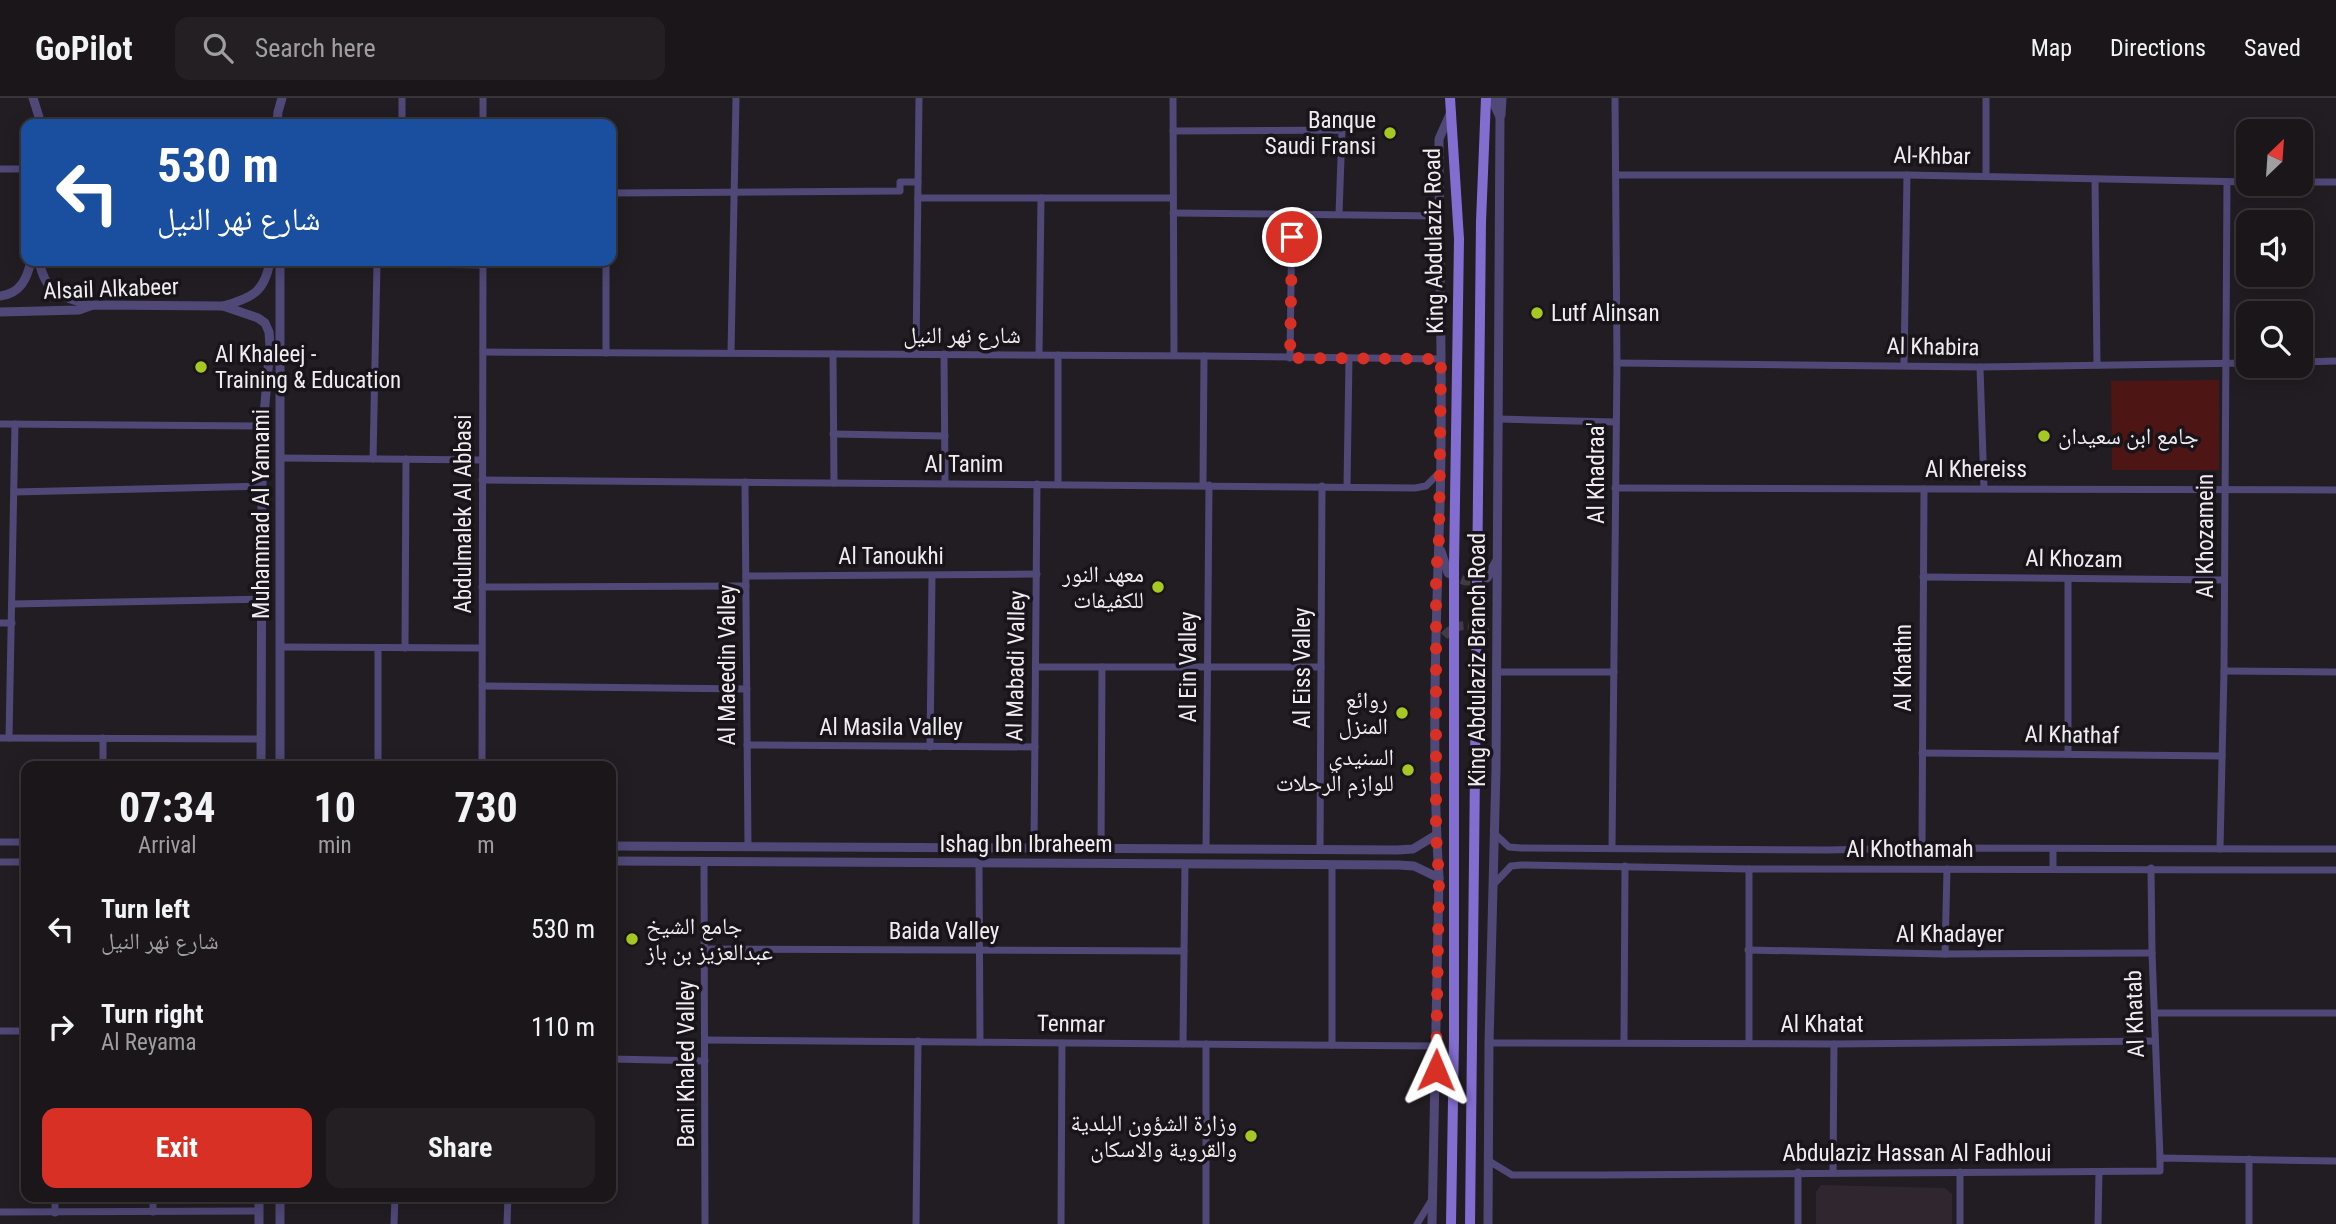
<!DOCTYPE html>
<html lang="en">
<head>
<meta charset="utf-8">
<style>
	body { margin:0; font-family:"Roboto Condensed","Noto Naskh Arabic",sans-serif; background:#231f23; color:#f1f3f6; height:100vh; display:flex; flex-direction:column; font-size:26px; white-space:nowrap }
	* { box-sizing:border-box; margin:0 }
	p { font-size:23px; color:#9f9fa2 }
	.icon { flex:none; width:38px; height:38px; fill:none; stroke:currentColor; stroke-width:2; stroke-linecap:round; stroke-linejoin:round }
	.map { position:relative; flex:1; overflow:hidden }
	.side { position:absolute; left:21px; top:663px; width:595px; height:441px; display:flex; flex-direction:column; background:#1a161a; border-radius:14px; box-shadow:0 4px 18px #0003,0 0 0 2px #383539 }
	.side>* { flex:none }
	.top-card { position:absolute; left:21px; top:21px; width:595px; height:147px; border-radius:14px; box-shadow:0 4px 18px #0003,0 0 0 2px #383539; background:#1a4fa0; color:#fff; overflow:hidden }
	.needle { width:46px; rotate:25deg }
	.controls { position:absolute; left:2236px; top:21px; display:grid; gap:14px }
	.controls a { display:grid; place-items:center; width:77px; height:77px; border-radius:14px; background:#1a161a; box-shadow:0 4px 18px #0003,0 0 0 2px #383539; font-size:35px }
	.pin { position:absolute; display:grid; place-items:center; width:60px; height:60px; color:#fff; margin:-30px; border:4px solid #fff; border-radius:50%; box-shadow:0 2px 7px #0007 }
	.me { position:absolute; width:77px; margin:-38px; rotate:1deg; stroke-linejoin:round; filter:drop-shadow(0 0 5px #0008) }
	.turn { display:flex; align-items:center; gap:24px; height:147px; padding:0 21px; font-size:32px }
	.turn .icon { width:91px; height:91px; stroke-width:2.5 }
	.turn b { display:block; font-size:49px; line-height:60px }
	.eta { display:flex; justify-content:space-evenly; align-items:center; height:119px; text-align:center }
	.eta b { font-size:42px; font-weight:700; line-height:49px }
	.primary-button { display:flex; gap:14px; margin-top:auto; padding:14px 21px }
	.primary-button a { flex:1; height:80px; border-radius:14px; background:#d93025; color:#fff; font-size:28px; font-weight:700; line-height:80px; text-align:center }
	.primary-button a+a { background:#231f23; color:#f1f3f6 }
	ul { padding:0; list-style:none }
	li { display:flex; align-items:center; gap:21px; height:98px; padding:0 21px }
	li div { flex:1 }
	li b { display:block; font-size:26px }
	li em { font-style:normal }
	header { display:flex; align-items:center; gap:42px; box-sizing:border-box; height:98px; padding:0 35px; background:#1a161a; border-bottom:2px solid #383539 }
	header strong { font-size:33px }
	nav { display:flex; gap:38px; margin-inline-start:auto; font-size:24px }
	.search { width:490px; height:63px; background:#231f23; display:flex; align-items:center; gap:18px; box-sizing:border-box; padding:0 24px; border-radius:14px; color:#9f9fa2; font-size:26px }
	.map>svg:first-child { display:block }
</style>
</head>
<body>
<header>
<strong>GoPilot</strong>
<div class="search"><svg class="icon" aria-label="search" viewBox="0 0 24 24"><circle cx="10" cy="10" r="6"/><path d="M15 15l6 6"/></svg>Search here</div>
<nav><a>Map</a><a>Directions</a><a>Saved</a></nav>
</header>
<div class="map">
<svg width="2336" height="1126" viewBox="0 0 2336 1126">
	<rect width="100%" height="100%" fill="#221d22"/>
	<!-- built -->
	<polygon fill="#2f2630" points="1821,1087 1945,1090 1952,1096 1952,1126 1816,1126 1816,1094"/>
	<!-- green -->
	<polygon fill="#4d1513" points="2219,282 2219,372 2112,372 2111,283"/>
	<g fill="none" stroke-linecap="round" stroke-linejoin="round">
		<!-- tertiary-tunnel -->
		<g stroke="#413c41" stroke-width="9" stroke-dasharray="9 4.5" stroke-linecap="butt">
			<polyline points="1449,476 1465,483 1482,482"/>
			<path d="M1444,538c13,-14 28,-13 43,-3"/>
		</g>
		<!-- minor -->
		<g stroke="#504877" stroke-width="7">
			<polyline points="402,0 402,26"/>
			<polyline points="1173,0 1174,257"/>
			<polyline points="483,26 483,0"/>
			<polyline points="1173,33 1342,32 1339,116"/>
			<polyline points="0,71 26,71"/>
			<polyline points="1616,77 1907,77 2249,84"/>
			<polyline points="1986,78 1986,0"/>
			<polyline points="2095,81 2097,267"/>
			<polyline points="2301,84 2336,84"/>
			<polyline points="611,95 900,93 900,84 918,84"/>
			<polyline points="918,100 1173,100"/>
			<polyline points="1173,115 1439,118"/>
			<polyline points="606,163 606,255"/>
			<polyline points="281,164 483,167"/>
			<polyline points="483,254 1204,258 1441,261"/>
			<polyline points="731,255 736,0"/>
			<polyline points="833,256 834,385"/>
			<polyline points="916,256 919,0"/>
			<polyline points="944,256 945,385"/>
			<polyline points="1039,257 1041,100"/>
			<polyline points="1058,257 1058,386"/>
			<polyline points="1290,260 1292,115"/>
			<polyline points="2301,264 2336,263"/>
			<polyline points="1617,265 1980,269 2249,265"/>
			<polyline points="1904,267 1907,77"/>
			<polyline points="1980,269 1984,390"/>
			<polyline points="1499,321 1615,324"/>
			<polyline points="0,326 263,328"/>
			<polyline points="833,336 945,338"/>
			<polyline points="281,360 482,362"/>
			<polyline points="373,361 377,166"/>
			<polyline points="482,382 1415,390 1426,388 1439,375"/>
			<polyline points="745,384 748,749"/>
			<polyline points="1203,387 1204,258"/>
			<polyline points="1347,388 1349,260"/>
			<polyline points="1615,390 2336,392"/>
			<polyline points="14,394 262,388"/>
			<polyline points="746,478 1037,476"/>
			<polyline points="1923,479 2223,482"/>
			<polyline points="2068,481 2068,656"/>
			<polyline points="482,489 746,488"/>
			<polyline points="12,506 263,501"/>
			<polyline points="0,525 12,525"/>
			<polyline points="280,549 482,550"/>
			<polyline points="378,550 378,668"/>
			<polyline points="405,550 406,361"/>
			<polyline points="1036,569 1321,569"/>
			<polyline points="2224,573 2336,574"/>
			<polyline points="1496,574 1614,574"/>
			<polyline points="482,588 747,591"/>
			<polyline points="0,640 261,641"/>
			<polyline points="9,640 15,326"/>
			<polyline points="103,640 103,668"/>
			<polyline points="747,647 1035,649"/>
			<polyline points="930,649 932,478"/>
			<polyline points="1922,655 2222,658"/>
			<polyline points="482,668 483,163"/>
			<polyline points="1495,736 1509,749 1521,750 1827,752 1922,750 2336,751"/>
			<polyline points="0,744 26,744"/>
			<polyline points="1612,749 1617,265 1615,0"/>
			<polyline points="1034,750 1037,386"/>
			<polyline points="1922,750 1924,391"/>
			<polyline points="1101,751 1102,569"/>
			<polyline points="1206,751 1209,387"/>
			<polyline points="2220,751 2224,573 2227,84"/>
			<polyline points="1320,752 1322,388"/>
			<polyline points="704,763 705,1126"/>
			<polyline points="0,764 26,764"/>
			<polyline points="979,765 980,944"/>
			<polyline points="2151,770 2152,855 2160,1060"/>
			<polyline points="2053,771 2053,751"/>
			<polyline points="1493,787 1511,768 1521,767 1749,771 2336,772"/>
			<polyline points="705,851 1184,853"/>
			<polyline points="1748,852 1945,856 2152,855"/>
			<polyline points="1945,856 1947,771"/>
			<polyline points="2155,915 2336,915"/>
			<polyline points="0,933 26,933"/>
			<polyline points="705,942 1437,948"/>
			<polyline points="1624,944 1625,768"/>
			<polyline points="1489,945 1834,946 2155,943"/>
			<polyline points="1749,945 1749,771"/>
			<polyline points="1183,946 1185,766"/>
			<polyline points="1332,947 1332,767"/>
			<polyline points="611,961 705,963"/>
			<polyline points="2249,1061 2249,1126"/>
			<polyline points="1489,1063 1512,1077 1600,1077 2160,1073 2160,1060 2336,1063"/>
			<polyline points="1833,1074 1834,946"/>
			<polyline points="1960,1074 1960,1126"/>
			<polyline points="55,1099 55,1115"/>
			<polyline points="0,1114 259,1113"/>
			<polyline points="153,1114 153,1099"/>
			<polyline points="394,1126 395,1099"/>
			<polyline points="507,1126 508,1099"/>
			<polyline points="916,1126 918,943"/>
			<polyline points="1061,1126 1062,945"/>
			<polyline points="1206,1126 1206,946"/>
			<polyline points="1417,1126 1431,1103"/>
			<polyline points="1798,1126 1798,1074"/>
			<polyline points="2098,1126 2099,1074"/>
		</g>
		<!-- tertiary -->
		<g stroke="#504877" stroke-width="9">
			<polyline points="33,0 39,19 39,26"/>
			<polyline points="1501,17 1502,0"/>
			<polyline points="277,26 278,14 282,0"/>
			<path d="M39,163c7,34 22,35 52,44"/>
			<path d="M0,198c20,-2 27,-17 31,-35"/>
			<polyline points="223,208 258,220 265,225 269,234 270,249 263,328 262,388 261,668"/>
			<path d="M0,214l79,-2 14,-5 130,1c29,-8 42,-14 47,-45"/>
			<polyline points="1441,453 1448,475"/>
			<polyline points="1487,480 1496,464"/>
			<polyline points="280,668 280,163"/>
			<polyline points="611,748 1397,752 1413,751 1436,737"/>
			<polyline points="611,763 1398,767 1414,768 1439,780"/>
			<polyline points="259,1099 259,1126"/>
			<polyline points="280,1126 280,1099"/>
			<path d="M1432,1126l7,-346c-7,-113 -4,-228 0,-341 5,-132 0,-266 0,-398l12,-27"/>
			<polyline points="1488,1126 1489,945 1496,672 1500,19 1494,6 1494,0"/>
		</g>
		<!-- primary -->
		<g stroke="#826ed1" stroke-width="10">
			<polyline points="1450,0 1459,141"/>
			<polyline points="1481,124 1486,0"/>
		</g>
		<!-- primary-bridge -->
		<g stroke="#826ed1" stroke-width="10">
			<polyline points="1451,1126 1454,940 1454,468 1459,141"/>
			<polyline points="1470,1126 1481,124"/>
		</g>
	</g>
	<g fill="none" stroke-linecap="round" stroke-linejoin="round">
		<!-- route -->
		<polyline stroke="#d93025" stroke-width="12" stroke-dasharray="0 21.6" points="1292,139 1290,260 1441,261 1439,440 1436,477 1436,737 1439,780 1436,972"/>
	</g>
	<!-- markers -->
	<g fill="#a6c822" stroke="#181419" stroke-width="2.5">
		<circle cx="1390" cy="35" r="7"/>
		<circle cx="1537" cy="215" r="7"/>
		<circle cx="201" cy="269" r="7"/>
		<circle cx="2044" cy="338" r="7"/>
		<circle cx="1158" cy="489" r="7"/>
		<circle cx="1402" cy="615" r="7"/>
		<circle cx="1408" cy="672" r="7"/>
		<circle cx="632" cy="841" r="7"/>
		<circle cx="1251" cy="1038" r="7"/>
	</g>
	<g text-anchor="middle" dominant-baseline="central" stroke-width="7" stroke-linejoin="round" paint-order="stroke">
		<!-- poi labels -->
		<g font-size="23" fill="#f0edf1" stroke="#181419" text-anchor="end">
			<text x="1376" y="22">Banque<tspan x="1376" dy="26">Saudi Fransi</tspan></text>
			<text x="1551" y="215" text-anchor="start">Lutf Alinsan</text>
			<text x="215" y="256" text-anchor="start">Al Khaleej -<tspan x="215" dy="26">Training &amp; Education</tspan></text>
			<text x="2058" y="338" text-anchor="start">جامع ابن سعيدان</text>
			<text x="1144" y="476">معهد النور<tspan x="1144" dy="26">للكفيفات</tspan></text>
			<text x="1388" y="602">روائع<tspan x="1388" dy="26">المنزل</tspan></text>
			<text x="1394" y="659">السنيدي<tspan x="1394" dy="26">للوازم الرحلات</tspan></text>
			<text x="646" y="828" text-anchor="start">جامع الشيخ<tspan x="646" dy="26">عبدالعزيز بن باز</tspan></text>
			<text x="1237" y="1025">وزارة الشؤون البلدية<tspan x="1237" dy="26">والقروية والاسكان</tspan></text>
		</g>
		<!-- street labels -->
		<g font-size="23" fill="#f0edf1" stroke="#181419">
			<text transform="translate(1932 58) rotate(1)">Al-Khbar</text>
			<text transform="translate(1434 143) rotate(-91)">King Abdulaziz Road</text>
			<text transform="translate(111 191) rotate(-2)">Alsail Alkabeer</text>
			<text x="962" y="237">شارع نهر النيل</text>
			<text transform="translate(1933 249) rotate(1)">Al Khabira</text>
			<text x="964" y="366">Al Tanim</text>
			<text x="1976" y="371">Al Khereiss</text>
			<text transform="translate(1596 375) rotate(-90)">Al Khadraa'</text>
			<text transform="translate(261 416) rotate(-90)">Muhammad Al Yamami</text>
			<text transform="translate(463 416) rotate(-90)">Abdulmalek Al Abbasi</text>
			<text transform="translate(2205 438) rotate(-90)">Al Khozamein</text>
			<text x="891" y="458">Al Tanoukhi</text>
			<text transform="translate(2074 461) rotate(1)">Al Khozam</text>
			<text transform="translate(1477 562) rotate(-90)">King Abdulaziz Branch Road</text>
			<text transform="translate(727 567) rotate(-90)">Al Maeedin Valley</text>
			<text transform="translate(1016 568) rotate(-89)">Al Mabadi Valley</text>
			<text transform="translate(1188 569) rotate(-90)">Al Ein Valley</text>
			<text transform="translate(1302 570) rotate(-90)">Al Eiss Valley</text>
			<text transform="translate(1903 570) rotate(-90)">Al Khathn</text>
			<text x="891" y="629">Al Masila Valley</text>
			<text transform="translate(2072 637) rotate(1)">Al Khathaf</text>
			<text x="1026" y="746">Ishag Ibn Ibraheem</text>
			<text x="1910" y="751">Al Khothamah</text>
			<text x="944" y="833">Baida Valley</text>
			<text x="1950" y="836">Al Khadayer</text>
			<text transform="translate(2135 916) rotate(-92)">Al Khatab</text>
			<text transform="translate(1071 926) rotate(1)">Tenmar</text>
			<text x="1822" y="926">Al Khatat</text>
			<text transform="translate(686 966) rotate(-90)">Bani Khaled Valley</text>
			<text x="1917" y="1055">Abdulaziz Hassan Al Fadhloui</text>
		</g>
	</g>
</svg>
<div class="controls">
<a><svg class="needle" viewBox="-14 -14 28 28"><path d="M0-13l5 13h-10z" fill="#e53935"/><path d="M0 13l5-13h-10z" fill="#9f9fa2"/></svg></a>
<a><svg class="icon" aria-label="sound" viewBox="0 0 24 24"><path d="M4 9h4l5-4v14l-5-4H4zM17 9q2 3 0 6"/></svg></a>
<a><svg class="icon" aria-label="search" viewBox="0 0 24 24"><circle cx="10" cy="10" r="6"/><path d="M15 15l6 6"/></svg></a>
</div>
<div class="pin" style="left:1292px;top:139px;background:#d93025"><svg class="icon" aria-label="arrive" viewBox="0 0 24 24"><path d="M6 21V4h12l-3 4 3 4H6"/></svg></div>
<svg class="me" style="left:1436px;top:972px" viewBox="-20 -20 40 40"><path d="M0-17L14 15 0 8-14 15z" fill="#d93025" stroke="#fff" stroke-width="4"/></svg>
<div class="top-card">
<div class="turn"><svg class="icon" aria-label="left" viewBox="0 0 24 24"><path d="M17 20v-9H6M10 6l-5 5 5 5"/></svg><div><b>530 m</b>شارع نهر النيل</div></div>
</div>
<section class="side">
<div class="eta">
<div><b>07:34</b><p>Arrival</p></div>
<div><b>10</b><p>min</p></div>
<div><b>730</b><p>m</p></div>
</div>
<ul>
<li><svg class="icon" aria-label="left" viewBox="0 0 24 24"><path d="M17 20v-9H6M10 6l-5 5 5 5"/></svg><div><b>Turn left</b><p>شارع نهر النيل</p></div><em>530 m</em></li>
<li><svg class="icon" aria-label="right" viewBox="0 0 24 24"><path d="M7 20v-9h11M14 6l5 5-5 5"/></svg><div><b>Turn right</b><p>Al Reyama</p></div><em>110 m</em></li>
</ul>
<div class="primary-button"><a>Exit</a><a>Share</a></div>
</section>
</div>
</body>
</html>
